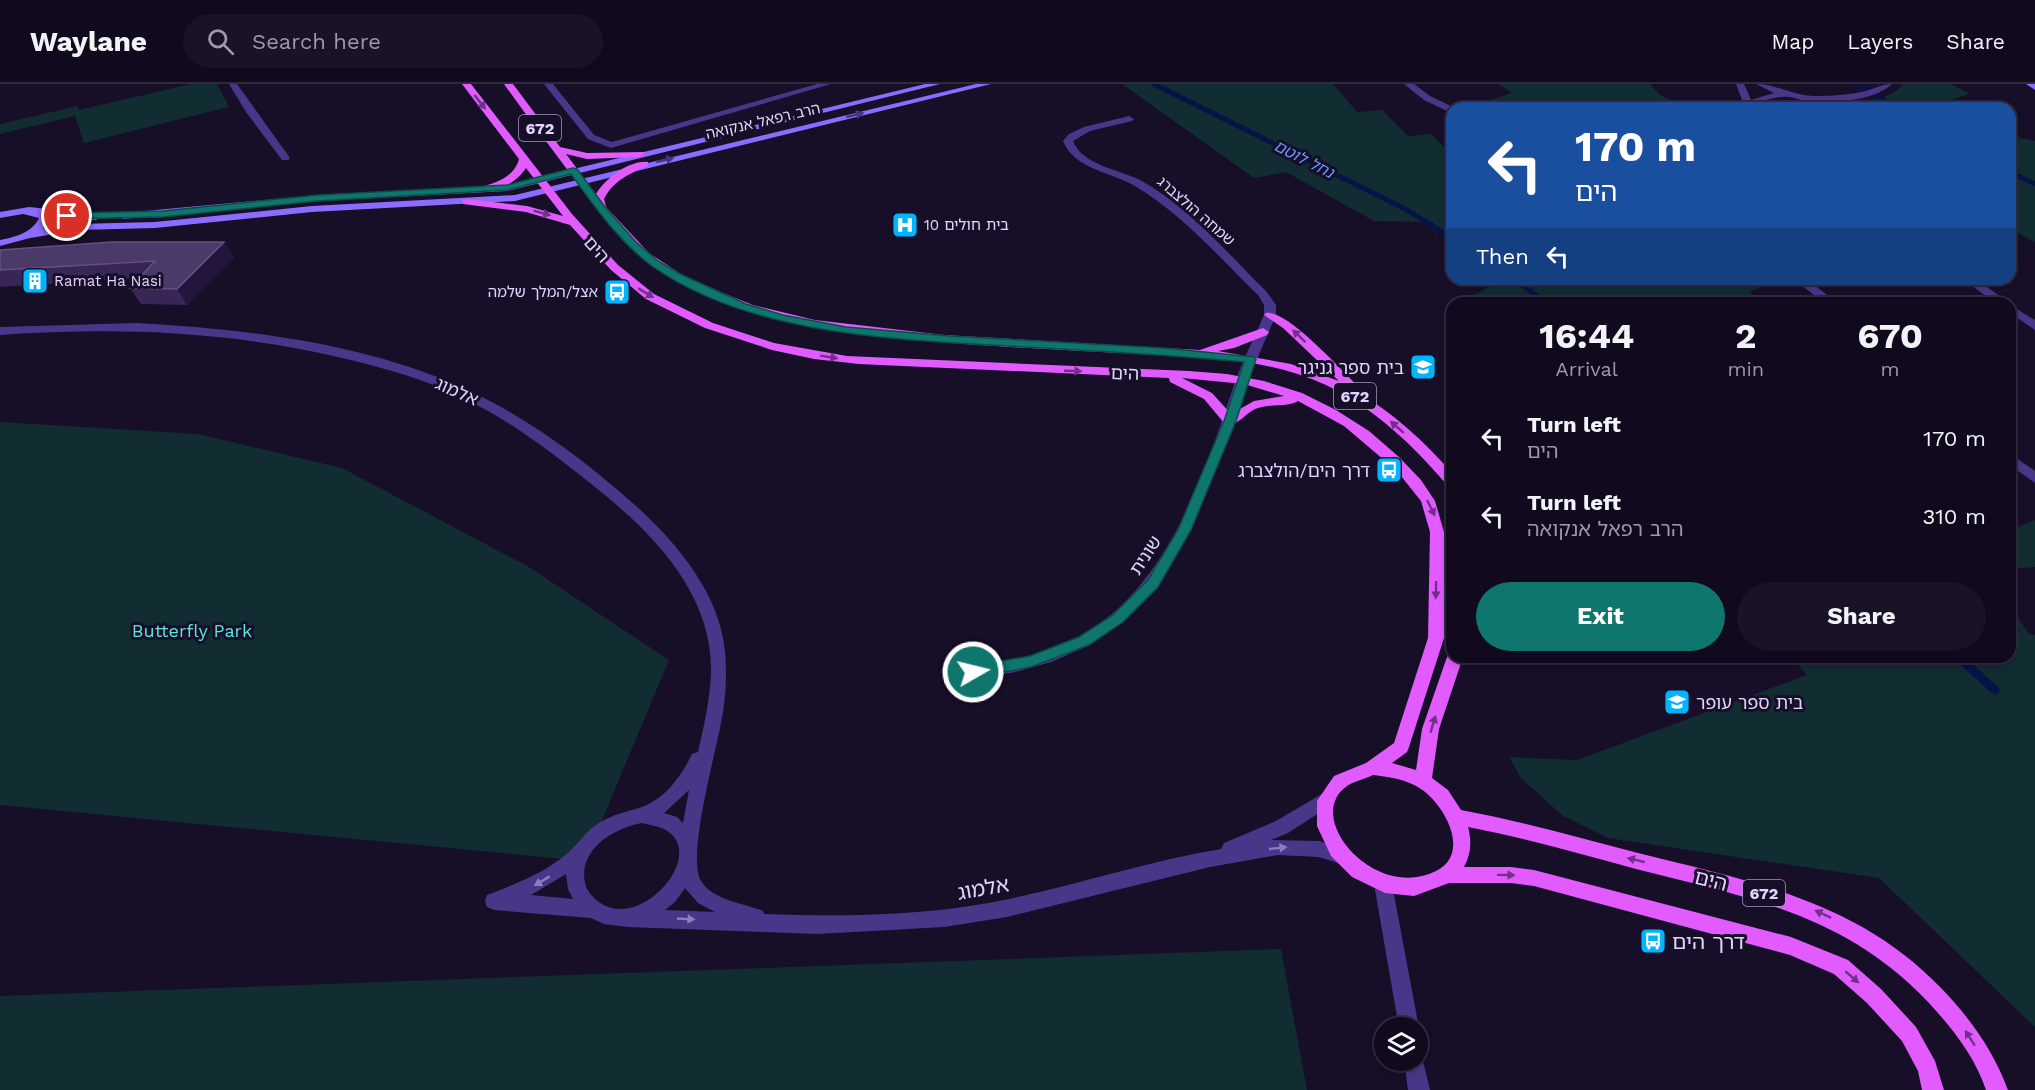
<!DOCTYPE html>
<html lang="en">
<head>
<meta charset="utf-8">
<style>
	body { margin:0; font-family:"Work Sans","Noto Sans Hebrew",sans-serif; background:#1a1327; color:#f1f3f6; height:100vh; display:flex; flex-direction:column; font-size:22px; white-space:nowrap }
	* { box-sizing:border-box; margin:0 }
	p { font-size:20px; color:#9c9aa4 }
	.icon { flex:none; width:33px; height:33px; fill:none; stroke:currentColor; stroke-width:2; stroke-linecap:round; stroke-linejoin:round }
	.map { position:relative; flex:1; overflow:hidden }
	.side { position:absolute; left:1446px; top:213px; width:570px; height:366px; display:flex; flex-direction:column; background:#110a1e; border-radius:18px; box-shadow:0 3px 9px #0003,0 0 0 2px #302b3c }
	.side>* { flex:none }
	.hud { position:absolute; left:1446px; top:18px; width:570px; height:183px; border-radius:18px; box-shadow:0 3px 9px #0003,0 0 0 2px #302b3c; background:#1a4fa0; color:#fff; overflow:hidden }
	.fabs { position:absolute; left:1374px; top:933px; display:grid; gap:12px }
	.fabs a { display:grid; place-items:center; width:54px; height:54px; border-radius:50%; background:#110a1e; box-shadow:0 3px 9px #0003,0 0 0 2px #302b3c; font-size:30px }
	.pin { position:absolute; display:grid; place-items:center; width:51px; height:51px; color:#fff; margin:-26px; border:3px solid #fff; border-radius:50%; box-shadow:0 2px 6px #0007 }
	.me { position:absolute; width:66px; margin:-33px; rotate:82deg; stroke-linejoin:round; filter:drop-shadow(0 0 4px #0008) }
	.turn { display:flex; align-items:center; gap:21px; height:126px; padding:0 30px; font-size:27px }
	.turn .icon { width:78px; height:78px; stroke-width:2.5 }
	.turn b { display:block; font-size:42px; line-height:51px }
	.then { display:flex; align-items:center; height:57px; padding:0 30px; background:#0003; gap:12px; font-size:22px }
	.eta { display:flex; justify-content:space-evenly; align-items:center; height:102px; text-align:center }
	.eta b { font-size:36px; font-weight:700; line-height:42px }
	.primary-button { display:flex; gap:12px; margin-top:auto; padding:12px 30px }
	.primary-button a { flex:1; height:69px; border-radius:36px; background:#0f766e; color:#fff; font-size:24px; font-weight:700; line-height:69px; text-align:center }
	.primary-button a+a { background:#1a1327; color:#f1f3f6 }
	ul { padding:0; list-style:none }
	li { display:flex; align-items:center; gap:18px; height:78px; padding:0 30px }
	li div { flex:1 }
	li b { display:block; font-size:22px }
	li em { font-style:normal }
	header { display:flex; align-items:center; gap:36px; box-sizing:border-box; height:84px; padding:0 30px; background:#110a1e; border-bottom:2px solid #302b3c }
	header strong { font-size:28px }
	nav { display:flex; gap:33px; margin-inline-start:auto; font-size:21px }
	.search { width:420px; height:54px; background:#1a1327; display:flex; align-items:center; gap:15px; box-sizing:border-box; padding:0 21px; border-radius:33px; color:#9c9aa4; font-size:22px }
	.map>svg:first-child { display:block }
</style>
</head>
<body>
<header>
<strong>Waylane</strong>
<div class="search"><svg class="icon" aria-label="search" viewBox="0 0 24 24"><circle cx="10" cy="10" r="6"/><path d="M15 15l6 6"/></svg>Search here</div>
<nav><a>Map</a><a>Layers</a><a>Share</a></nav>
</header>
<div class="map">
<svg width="2035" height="1006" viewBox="0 0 2035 1006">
	<rect width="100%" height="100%" fill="#170e28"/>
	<!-- green -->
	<g fill="#112d32">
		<polygon points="191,0 217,0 229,23 84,59 75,32 0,50 0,40 77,22 79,26"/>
		<polygon points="1122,0 1333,0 1357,28 1382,26 1408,52 1431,50 1452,71 1452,154 1432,138 1374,137 1286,88 1254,94"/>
		<polygon points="1498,0 1653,0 1651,1 1660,11 1689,24 1544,24 1542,22 1468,24 1512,9"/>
		<path d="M1903,0h48l19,10 -20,6 13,8h-164l-7,-7c27,1 94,8 111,-17z"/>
		<polygon points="2010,52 2035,57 2035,158 2010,145"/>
		<polygon points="1505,195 1771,195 1776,197 1750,208 1755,219 1471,219 1466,215"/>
		<polygon points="0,338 198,350 342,384 529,483 669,576 585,777 0,721"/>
		<polygon points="2035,436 2035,483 2010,485 2010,446"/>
		<polygon points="2010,522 2029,550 2035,551 2035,943 1879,794 1608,754 1563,732 1521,694 1509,673 1577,676 1807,591 1791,573 2010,573"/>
		<polygon points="1281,865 1307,1006 0,1006 0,912"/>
	</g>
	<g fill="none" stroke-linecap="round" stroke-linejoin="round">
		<!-- stream-far1 -->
		<g stroke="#071247" stroke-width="5">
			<polyline points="1154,0 1407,126 1452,154"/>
			<polyline points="1857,0 1897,24"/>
			<polyline points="2010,88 2035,100"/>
			<polyline points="1515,195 1546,219"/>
		</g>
		<!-- stream -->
		<polyline stroke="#071247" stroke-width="9" points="1958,573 1995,606"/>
		<!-- street -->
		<g fill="#493689" fill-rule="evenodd">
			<polygon points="229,0 237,0 290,74 288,76 282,76 246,28"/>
			<polygon points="544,0 553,0 594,51 612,58 817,0 831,0 611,64 588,55"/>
			<polygon points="1404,0 1414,0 1430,12 1455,24 1452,24 1452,29 1449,28 1424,16"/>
			<path d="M1736,0h8l7,16 23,-7 -18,-9c20,0 38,12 59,12 16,0 35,-1 51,-5 10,-3 16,-7 26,-7 -19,18 -61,19 -86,17 -7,-1 -16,-5 -23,-4 -9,0 -25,4 -28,11h-10z"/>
			<path d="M1129,32l5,3 -2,2 -42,10 -17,10c9,24 47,29 67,39 49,27 86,72 126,111l10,14v10l-28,65 -12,41 -45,109 -33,57 -35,35 -33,23 -39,17 -40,11 -38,5 -6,-2 -2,-4 2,-4c15,-5 30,-4 45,-8 22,-5 44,-12 64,-22 91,-46 129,-166 159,-256 8,-23 20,-45 29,-67v-10l-6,-10c-39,-38 -76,-81 -123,-109 -24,-14 -61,-17 -72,-45l6,-7 15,-7z"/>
			<polygon points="1794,195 1807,195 1837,219 1824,219"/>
			<polygon points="1963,195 1976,195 2009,219 1995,219"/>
			<polygon points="2010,221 2035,236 2035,246 2010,229"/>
			<path d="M136,239c112,6 238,21 340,71 58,28 112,69 160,112 41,37 84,88 89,146 2,24 1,47 -4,71 -6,32 -33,130 -21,156 10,21 44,24 63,32l1,3c81,3 165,2 245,-15 71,-15 140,-38 212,-50l3,-6 52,-22 51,-30 6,3 3,5 -3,5 -45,29 -17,7 48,1 28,9 3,6 -3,6 -6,2 -22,-7 -41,-2 -68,12 -203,50 -63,10 -126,7 -191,-7 -23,-3 -13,-6 -97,-8 -7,-3 -2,-6 2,-6c31,-12 66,-25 89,-50 7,-8 13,-16 23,-22 14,-9 28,-11 43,-16 24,-9 40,-32 50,-53l6,-2c6,-26 12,-53 13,-79 2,-79 -58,-140 -116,-186 -40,-32 -81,-64 -128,-87 -39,-20 -82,-32 -125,-42 -113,-27 -226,-31 -342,-23v-8zM689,706l-6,33 -6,-6 -13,-4zM642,739c7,2 16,3 22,6 45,23 -20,100 -62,75 -8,-5 -15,-12 -17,-21 -7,-34 29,-55 57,-60zM566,790l2,15 5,10 -42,-4zM685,804l13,15 17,9 -50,-2 10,-8z"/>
			<polygon points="2010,370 2035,387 2035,399 2010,381"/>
			<polygon points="1383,791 1390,794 1392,800 1419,944 1418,948 1418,944 1399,944 1374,800 1376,794"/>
			<polygon points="1418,967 1421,969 1430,1006 1408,1006 1404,976 1418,976"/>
		</g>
		<!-- secondary -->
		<g fill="#8c6bff" fill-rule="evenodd">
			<polygon points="925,0 940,0 507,107 318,117 123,135 118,132 123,129 318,111 507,101"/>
			<path d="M976,0h15l-476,117 -203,11 -157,16 -77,2 -48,8 -30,8v-6c15,-3 32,-7 39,-22l-16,-4 -23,4v-6l29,-5 67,7 5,3 -5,3 -46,-3 -7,12 35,-5 77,-2 157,-16 203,-11z"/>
			<polygon points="2026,0 2035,0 2035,6"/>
		</g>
		<!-- primary -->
		<g fill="#e25bff" fill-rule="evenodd">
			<path d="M462,0h9l101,130 46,51 36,29 59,29 61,20 73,13 342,15 38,3 37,7 38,12 34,17 33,21 30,26 22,23 14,21 9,31v106l-35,109 -2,5 -15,11 24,7 6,-41 25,-72 5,-5v5h11l-24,72 -7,49 16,12 13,20c60,11 118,28 177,43 112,28 220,48 303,135 29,30 52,62 67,102h-22c-11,-33 -33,-61 -57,-87 -84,-89 -180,-105 -293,-134 -56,-15 -111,-31 -168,-42 4,14 3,27 -4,40h47l23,3 257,67 57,23 33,29 35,38 19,34 9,29h-22l-4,-19 -16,-30 -35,-38 -33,-29 -44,-19 -256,-69 -23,-3h-62l-35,13 -29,-3 -33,-16 -21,-21 -14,-30v-25l17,-25 32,-13 28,-20 34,-105 2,-106 -9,-31 -24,-30 -53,-45 -46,-25c-11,7 -29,2 -43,8 -10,5 -18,18 -30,15l-21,-25 -34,-17 -1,-4 -310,-14 -45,-5 -42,-9 -67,-22 -59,-29 -35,-29 -41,-45 -44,-13 -63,-8v-4l4,-1 60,7 36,10 -37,-48c-9,14 -28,25 -45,23v-4c17,-5 33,-10 38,-28zM1182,294l62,6 40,12 -30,5 -23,13 -19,-21zM1373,691c17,2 33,4 48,14 23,15 51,64 15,82 -61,31 -134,-54 -89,-85 7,-5 18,-7 26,-11z"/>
			<path d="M504,0h9l47,63 27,6 56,-1 2,2 -5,3 -53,2 -21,-5 30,40c10,-16 33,-34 52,-32v4c-18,7 -35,15 -44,33l2,8 43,46 41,27 63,25 62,15 129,15 256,15 63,-22 6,4 -2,3 -33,13 -16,3 73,13 48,17 -56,-53 -19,-13 2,-2c21,-4 76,58 92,73l2,3 -2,3c36,22 66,49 94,81v14l-5,-2c-34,-40 -73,-77 -121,-100 -58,-27 -124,-28 -187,-31 -71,-4 -142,-7 -213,-13 -94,-9 -196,-19 -275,-76 -33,-24 -56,-58 -79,-89 -23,-31 -46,-61 -68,-92z"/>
		</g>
	</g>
	<!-- wall -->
	<polygon fill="#392657" points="224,158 234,174 187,221 141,220 130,204 139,194 0,203 0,186"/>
	<!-- shaded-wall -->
	<polygon fill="#24153c" points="224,158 234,174 187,221 177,205"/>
	<!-- building -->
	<polygon fill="#4b3969" stroke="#635180" stroke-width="1.5" points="112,158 224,158 177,205 130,204 155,177 0,186 0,166"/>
	<!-- one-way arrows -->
	<defs><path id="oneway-solid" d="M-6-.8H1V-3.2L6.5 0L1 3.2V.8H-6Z" transform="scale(1.5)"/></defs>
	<g fill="#723189">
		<use href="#oneway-solid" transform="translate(480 18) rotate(52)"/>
		<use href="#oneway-solid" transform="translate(542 129) rotate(15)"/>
		<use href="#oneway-solid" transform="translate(646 209) rotate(31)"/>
		<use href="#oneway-solid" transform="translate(1299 252) rotate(-136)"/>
		<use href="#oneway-solid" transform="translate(829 273) rotate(9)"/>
		<use href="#oneway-solid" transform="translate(1073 287) rotate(2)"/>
		<use href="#oneway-solid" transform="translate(1397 343) rotate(-139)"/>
		<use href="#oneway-solid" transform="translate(1431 424) rotate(64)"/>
		<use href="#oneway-solid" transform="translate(1436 506) rotate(91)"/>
		<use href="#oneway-solid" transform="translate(1433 640) rotate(-74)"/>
		<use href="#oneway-solid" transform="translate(1636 776) rotate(-166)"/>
		<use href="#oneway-solid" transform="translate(1506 791) rotate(1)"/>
		<use href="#oneway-solid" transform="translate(1823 830) rotate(-155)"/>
		<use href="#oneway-solid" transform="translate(1852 893) rotate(41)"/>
		<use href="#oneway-solid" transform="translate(1970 954) rotate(-122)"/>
	</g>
	<g fill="#46337e">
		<use href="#oneway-solid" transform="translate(855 31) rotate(-13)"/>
		<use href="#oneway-solid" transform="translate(665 76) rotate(-13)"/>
	</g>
	<g fill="#8e7dbe">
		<use href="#oneway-solid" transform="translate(1278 764) rotate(-6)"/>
		<use href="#oneway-solid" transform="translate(542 797) rotate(149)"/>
		<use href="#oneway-solid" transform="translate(686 835) rotate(3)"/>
	</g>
	<!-- route -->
	<path fill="#0f766e" stroke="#0a4d48" stroke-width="1.5" d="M573,84l4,1 28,38 31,35 22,19 22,13 66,30 37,11 63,12 104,9 214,12 90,9 2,2 -20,62 -45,109 -33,57 -35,35 -34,23 -58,22 -58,11 -5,-2 -2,-4 2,-4 5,-2 57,-10 49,-19 34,-22 35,-35 30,-50 46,-109 20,-59c-73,-7 -145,-11 -218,-15 -120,-7 -272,-9 -374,-81 -33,-24 -57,-59 -81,-92l-64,16 -189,11 -155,16 -96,2 -5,-3 5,-3 96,-2 155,-16 189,-10z"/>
	<!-- icons -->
	<defs>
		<symbol id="hospital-square" viewBox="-11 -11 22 22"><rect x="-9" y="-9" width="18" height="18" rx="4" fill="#00b4ff" stroke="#170e28"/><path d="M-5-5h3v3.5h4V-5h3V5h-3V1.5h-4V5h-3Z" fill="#fff"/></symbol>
		<symbol id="building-square" viewBox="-11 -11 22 22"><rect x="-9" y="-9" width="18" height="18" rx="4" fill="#00b4ff" stroke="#170e28"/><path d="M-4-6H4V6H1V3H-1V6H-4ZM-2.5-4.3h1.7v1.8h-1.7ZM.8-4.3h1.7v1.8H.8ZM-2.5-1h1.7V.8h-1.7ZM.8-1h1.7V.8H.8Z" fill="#fff"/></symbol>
		<symbol id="bus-square" viewBox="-11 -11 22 22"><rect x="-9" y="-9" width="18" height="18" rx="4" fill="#00b4ff" stroke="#170e28"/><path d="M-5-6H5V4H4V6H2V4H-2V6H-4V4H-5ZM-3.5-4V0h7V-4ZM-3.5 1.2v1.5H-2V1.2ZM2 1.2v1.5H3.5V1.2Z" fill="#fff"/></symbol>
		<symbol id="school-square" viewBox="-11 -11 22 22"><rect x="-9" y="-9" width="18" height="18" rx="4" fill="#00b4ff" stroke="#170e28"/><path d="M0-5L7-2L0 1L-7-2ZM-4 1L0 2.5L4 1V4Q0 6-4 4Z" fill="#fff"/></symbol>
	</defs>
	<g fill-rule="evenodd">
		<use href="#hospital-square" x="890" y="126" width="30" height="30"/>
		<use href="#building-square" x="20" y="182" width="30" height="30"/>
		<use href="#bus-square" x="602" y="193" width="30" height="30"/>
		<use href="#school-square" x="1408" y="268" width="30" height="30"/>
		<use href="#bus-square" x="1374" y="371" width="30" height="30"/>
		<use href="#school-square" x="1662" y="603" width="30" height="30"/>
		<use href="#bus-square" x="1638" y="842" width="30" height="30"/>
	</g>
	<g text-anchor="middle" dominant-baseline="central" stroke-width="6" stroke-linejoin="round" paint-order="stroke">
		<!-- far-street labels -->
		<g font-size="15" fill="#e2d4ff" stroke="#170e28">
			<text transform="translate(763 37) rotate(-13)">הרב רפאל אנקואה</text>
			<text transform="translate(1196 127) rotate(41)">שמחה הולצברג</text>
		</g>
		<!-- far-poi labels -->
		<g font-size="15" fill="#e2d4ff" stroke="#170e28" text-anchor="start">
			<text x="924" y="141">בית חולים 10</text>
			<text x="54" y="197">Ramat Ha Nasi</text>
			<text x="598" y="208" text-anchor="end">אצל/המלך שלמה</text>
		</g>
		<!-- shield labels -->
		<g fill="#170e28" stroke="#a599be" stroke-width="1.5">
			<rect x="519" y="31" width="42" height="26" rx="4.5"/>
			<rect x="1334" y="299" width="42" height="26" rx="4.5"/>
			<rect x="1743" y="796" width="42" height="26" rx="4.5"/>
		</g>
		<g font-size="16" font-weight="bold" fill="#e2d4ff">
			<text x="540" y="44">672</text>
			<text x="1355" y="312">672</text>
			<text x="1764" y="809">672</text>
		</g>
		<!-- far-water labels -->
		<g font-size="16" font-style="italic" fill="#6298ff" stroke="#170e28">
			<text transform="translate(1304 75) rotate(27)">נחל לוטם</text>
		</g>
		<!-- street labels -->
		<g font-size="18" fill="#e2d4ff" stroke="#170e28">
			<text transform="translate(597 165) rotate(48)">הים</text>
			<text transform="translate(1125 289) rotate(2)">הים</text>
			<text transform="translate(457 307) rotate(24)">אלמוג</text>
			<text transform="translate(1145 471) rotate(-57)">שונית</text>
		</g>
		<!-- poi labels -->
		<g font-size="18" fill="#e2d4ff" stroke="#170e28" text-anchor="end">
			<text x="1404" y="283">בית ספר גניגר</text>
			<text x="1370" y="386">דרך הים/הולצברג</text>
			<text x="1696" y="618" text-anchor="start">בית ספר עופר</text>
		</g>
		<!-- park labels -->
		<g font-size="18" fill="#59e7df" stroke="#170e28">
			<text x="192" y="546">Butterfly Park</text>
		</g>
		<!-- near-street labels -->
		<g font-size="21" fill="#e2d4ff" stroke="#170e28">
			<text transform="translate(1711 796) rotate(14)">הים</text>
			<text transform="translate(983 804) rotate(-10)">אלמוג</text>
		</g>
		<!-- near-poi labels -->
		<g font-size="21" fill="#e2d4ff" stroke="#170e28" text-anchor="start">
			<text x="1672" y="857">דרך הים</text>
		</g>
	</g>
</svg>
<div class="fabs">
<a><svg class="icon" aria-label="layers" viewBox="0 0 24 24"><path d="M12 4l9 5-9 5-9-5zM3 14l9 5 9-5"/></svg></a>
</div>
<div class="pin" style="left:67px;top:132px;background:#d93025"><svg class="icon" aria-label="arrive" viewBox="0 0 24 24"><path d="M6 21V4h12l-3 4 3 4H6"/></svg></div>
<svg class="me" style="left:973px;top:588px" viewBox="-20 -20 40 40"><circle r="17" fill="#0f766e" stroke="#fff" stroke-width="3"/><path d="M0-11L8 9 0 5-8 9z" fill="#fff"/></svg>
<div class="hud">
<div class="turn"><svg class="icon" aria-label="left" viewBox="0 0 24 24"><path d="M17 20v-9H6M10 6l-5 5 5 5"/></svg><div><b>170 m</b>הים</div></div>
<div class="then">Then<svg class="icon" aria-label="left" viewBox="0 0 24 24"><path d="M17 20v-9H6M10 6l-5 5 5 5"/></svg></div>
</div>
<section class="side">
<div class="eta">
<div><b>16:44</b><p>Arrival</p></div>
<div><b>2</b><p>min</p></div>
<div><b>670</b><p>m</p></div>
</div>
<ul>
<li><svg class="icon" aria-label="left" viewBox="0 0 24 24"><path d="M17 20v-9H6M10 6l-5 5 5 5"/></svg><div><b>Turn left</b><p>הים</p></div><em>170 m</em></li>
<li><svg class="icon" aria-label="left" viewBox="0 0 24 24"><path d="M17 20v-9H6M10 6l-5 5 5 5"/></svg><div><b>Turn left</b><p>הרב רפאל אנקואה</p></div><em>310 m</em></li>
</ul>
<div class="primary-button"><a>Exit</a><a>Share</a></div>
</section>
</div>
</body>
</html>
